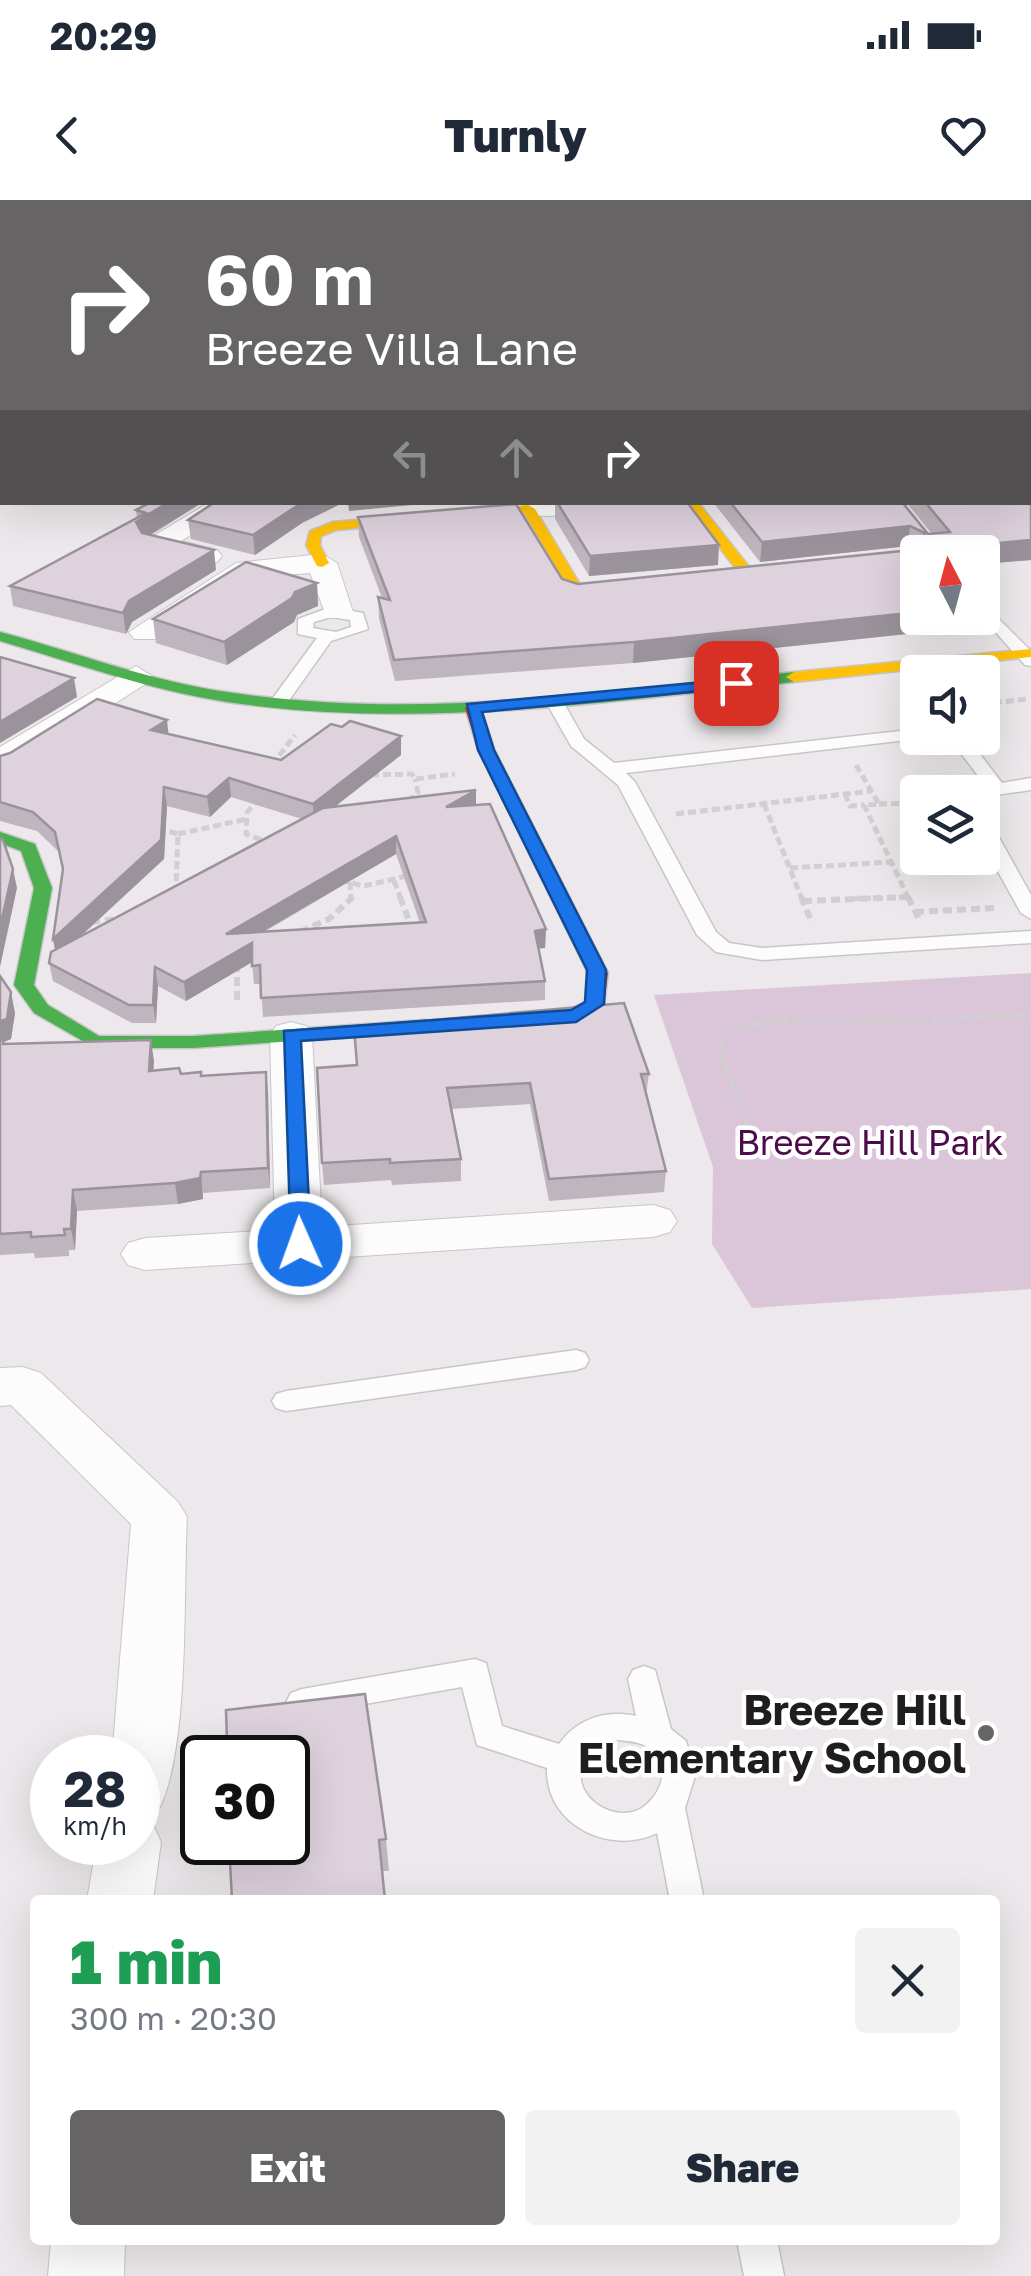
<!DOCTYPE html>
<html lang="en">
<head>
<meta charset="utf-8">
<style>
	body { margin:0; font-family:"Golos Text",sans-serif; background:#f2f2f3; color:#1f2937; height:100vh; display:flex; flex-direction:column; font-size:38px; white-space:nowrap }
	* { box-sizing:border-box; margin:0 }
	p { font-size:32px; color:#747a83 }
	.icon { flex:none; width:55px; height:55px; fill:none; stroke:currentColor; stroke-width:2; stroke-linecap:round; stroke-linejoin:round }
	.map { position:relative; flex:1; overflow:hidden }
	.drawer { position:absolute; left:30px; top:1695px; width:970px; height:350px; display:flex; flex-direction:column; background:#fff; border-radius:10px; box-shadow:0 10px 40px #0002 }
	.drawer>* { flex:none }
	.banner { position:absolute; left:0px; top:0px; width:1032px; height:305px; box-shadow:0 10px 40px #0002; background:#676466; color:#fff; overflow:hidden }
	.needle { width:65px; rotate:354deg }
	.fabs { position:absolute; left:900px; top:335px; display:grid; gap:20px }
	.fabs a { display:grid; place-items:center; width:100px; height:100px; border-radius:10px; background:#fff; box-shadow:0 10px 40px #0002; font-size:50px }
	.speed { position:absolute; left:30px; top:1535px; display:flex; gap:20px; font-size:50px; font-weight:700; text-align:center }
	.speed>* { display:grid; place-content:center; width:130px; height:130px; border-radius:50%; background:#fff; box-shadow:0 10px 40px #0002; line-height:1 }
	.speed small { font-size:25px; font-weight:400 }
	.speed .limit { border:5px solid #111; border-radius:15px; background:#fff; color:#111 }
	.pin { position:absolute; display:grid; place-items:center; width:85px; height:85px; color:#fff; margin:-42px; border-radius:20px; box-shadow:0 5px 15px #0006 }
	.me { position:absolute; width:110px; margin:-55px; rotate:358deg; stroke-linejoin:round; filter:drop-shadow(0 0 8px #0008) }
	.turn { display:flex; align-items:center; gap:35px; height:210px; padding:0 40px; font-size:45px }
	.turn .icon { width:130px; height:130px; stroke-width:2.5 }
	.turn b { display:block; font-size:70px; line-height:85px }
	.lanes { display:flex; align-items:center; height:95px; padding:0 40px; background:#0003; justify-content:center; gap:50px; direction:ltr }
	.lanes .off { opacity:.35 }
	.round { display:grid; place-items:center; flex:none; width:105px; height:105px; border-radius:10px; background:#f2f2f3 }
	.overview { display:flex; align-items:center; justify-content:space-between; height:170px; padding:0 40px }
	h1 { font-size:60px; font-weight:800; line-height:75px; color:#1e9e55 }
	.primary-button { display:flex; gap:20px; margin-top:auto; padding:20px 40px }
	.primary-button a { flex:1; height:115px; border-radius:10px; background:#676466; color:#fff; font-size:40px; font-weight:800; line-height:115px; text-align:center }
	.primary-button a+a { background:#f2f2f3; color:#1f2937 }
	.status { display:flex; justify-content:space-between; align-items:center; height:70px; padding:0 50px; background:#fff; direction:ltr }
	.status svg { height:28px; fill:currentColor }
	header { display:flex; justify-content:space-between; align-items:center; height:130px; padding:0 40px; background:#fff; font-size:45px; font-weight:800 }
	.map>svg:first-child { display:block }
</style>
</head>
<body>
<div class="status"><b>20:29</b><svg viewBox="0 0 49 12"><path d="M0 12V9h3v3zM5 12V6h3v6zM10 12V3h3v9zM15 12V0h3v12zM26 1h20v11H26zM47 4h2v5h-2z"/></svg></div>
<header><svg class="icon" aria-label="back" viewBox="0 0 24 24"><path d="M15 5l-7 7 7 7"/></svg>Turnly<svg class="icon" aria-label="heart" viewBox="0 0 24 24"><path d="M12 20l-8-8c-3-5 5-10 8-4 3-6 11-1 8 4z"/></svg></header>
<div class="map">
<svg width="1031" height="2076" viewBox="0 0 1031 2076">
	<rect width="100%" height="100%" fill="#ece8eb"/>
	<!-- green -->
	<polygon fill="#dbc5d8" points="1031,773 1031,1089 752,1108 712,1044 713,967 654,795"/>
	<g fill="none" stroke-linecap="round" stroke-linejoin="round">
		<defs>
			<g id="lane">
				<polygon points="0,6 2,7 2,13 0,13"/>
				<rect x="1030" y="68" width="1" height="6"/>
				<rect x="1030" y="274" width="1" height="8"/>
				<polygon points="982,402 1031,451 1031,466 1025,465 982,417"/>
				<path d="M331,407l32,6 5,16 -37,12 -46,65h-12l-3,-4 47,-64 -19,-4v-15zM331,417l19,3 1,7 -15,5 -23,-4 1,-6z"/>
				<polygon points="549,498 561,498 584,539 614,563 918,529 918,538 924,538 626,573 635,582 716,732 729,743 762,748 1031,731 1031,743 762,760 716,752 697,735 618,585 571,546 546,502"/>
				<polygon points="942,538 969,540 1002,583 1031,578 1031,590 982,597 982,592 974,592 975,587 985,585 957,548"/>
				<polygon points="982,619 992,625 1031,695 1031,719 1021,713 982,643"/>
				<polygon points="576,1150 585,1153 589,1160 585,1167 576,1170 286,1211 276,1208 272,1201 276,1194 286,1191"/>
				<path d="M475,1459l11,4 16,63 57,18c19,-26 47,-34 77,-28l-8,-37 5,-9 11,-4 11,4 16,59 15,12 10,32 -11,35 19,92h-34l-13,-67c-47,23 -112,-8 -110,-65l-70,-23 -15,-58 -160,28 -11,-4 -5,-9 5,-9 11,-4zM613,1539c9,2 23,2 31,6 26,12 22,42 3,59 -34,32 -109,-29 -34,-65z"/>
				<polygon points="737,2040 777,2040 784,2076 744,2076"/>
			</g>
			<g id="street">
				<polygon points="210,302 244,302 181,341 217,350 222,356 217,362 207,365 146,349 142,343"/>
				<path d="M521,302h88c-11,13 -83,20 -95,7z"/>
				<polygon points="322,354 337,363 353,412 349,418 327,418 310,373 253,377 156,439 134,439 129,432 236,363"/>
				<polygon points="136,466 152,476 147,483 12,569 0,572 0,547"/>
				<polygon points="291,822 306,826 312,835 322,1027 653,1005 670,1010 677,1021 670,1032 653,1037 145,1070 128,1065 121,1054 128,1043 145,1038 275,1030 270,835 276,826"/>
				<path d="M23,1167l18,6 137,129 9,15c-4,75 3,227 -27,290l-22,8v-57h-26l19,-234 -120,-119 -11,1v-38z"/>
				<polygon points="138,1616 152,1622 161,1642 153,1700 87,1700 97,1642 138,1642"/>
				<polygon points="51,2040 125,2040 124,2076 48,2076"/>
			</g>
			<g id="fast">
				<polygon points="888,0 898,0 898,2 889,2"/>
				<rect x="1030" y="161" width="1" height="6"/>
				<path d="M0,432c76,20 149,49 227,60 189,29 379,0 567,-20l8,5 -8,5c-188,20 -378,48 -567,20 -78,-12 -152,-39 -227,-61z"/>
				<polygon points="0,632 35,644 52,688 34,785 48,805 99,836 193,836 426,820 436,826 426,832 193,848 95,848 34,813 14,785 34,688 21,651 0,643"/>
			</g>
			<g id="slow">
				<polygon points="685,302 698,302 754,373 754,379 572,394 524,313 336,330 321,336 320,345 329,363 322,367 317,366 306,345 310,331 333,322 528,305 535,309 581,386 739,373"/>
				<polygon points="1031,449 1031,457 794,482 786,477 794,472"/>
			</g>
			<path id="jam" d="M473,503l8,5 13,41 114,224 -4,31c-17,17 -73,31 -92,16 19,-15 49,-3 73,-18l3,-29 -110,-224 -13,-41z"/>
		</defs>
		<!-- lane casing -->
		<use href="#lane" stroke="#c9c6c9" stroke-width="3"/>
		<!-- street casing -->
		<use href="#street" stroke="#c9c6c9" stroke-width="2"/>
		<!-- fast casing -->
		<use href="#fast" stroke="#c9c6c9" stroke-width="3"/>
		<!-- slow casing -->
		<use href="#slow" stroke="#c9c6c9" stroke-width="3"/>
		<!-- jam casing -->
		<use href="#jam" stroke="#c9c6c9" stroke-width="3"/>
		<!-- path-far1 -->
		<g stroke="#d1cfd1" stroke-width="5" stroke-dasharray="8 4" stroke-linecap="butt">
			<polyline points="982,504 1028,499"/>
			<polyline points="272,565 295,535"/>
			<polyline points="856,565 879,604 864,605 909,699"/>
			<polyline points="371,575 412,574 415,579 455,574"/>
			<polyline points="845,594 850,606 864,605"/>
			<polyline points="259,598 247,613 246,634 267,642"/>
			<polyline points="408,601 418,593 415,579"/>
			<polyline points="764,604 802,699"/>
			<polyline points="879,604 918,603"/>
			<polyline points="676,614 871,591"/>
			<polyline points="158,628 178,634 176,690"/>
			<polyline points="178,634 247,619"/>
			<polyline points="790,668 892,662"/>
			<polyline points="341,680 364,686 411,675"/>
			<polyline points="394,681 401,699"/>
			<polyline points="350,682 351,699"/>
			<polyline points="851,699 908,697"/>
		</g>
		<!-- path -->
		<g stroke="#d1cfd1" stroke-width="6" stroke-dasharray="9 5" stroke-linecap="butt">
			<polyline points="400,697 413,731"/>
			<polyline points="801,697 812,723"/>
			<polyline points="908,697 919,719"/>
			<polyline points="803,701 908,697"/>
			<polyline points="915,712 994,708"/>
			<polyline points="91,722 118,719"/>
			<polyline points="300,732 329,719 353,697"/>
			<polyline points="237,763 237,805"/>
			<polyline points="748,927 719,850 732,830 775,819 942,820 1031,813"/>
		</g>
		<!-- lane -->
		<use href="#lane" fill="#fcfcfc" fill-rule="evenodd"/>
		<!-- street -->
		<use href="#street" fill="#fcfcfc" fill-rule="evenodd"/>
		<!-- fast -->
		<use href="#fast" fill="#4caf50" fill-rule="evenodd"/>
		<!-- slow -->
		<use href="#slow" fill="#ffc107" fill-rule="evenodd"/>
		<!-- jam -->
		<use href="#jam" fill="#c62828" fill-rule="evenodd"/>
	</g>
	<!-- wall -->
	<g fill="#bfb5be" fill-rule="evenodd">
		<polygon points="17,0 614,0 608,2 17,2"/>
		<polygon points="617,0 699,0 694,2 636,2"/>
		<polygon points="151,302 203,302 151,335 216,370 132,422 126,434 13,406 10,386 137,318 136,310"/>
		<polygon points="555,302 687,302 718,365 589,376 555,319"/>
		<polygon points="713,302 902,302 928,334 932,334 906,302 1028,302 1031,305 1031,360 982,364 982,352 918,352 918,418 975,418 973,427 633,463 395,481 379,418 378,397 382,398 359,337 358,317 578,384 914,349 908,346 760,362"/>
		<polygon points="188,320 302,323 255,355 191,339"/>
		<polygon points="317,383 318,406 297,415 294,422 227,465 156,443 153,419"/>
		<path d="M342,527l59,9v19l-66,51 141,-16v15l70,124 -1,19h-7l7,33v19l-282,17 -2,-33h-7l-2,-22 -66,39 -28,-15 -2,37h-24l-79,-42 -4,-18 6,-13 -2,-11 10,-68 -4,-19 -22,-21 -37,-10v-65l169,-22 112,26zM231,597l71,22 -221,117 83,-77 3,-53 43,11zM396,654l24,69 -156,9z"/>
		<polygon points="0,776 15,813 11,839 4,842 4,844 154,861 153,871 201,876 268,892 270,988 203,993 203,999 178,1004 77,1011 75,1050 69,1050 69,1056 35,1058 34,1053 0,1055"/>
		<polygon points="357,865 649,874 646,895 666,971 664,992 549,1001 530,904 451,909 461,959 461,981 392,985 391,980 324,985 322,963"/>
		<polygon points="227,1543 386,1639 389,1671 382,1671"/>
	</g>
	<!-- shaded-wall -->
	<g fill="#9b939b">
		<polygon points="574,0 614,0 608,2 568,2"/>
		<polygon points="681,0 699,0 694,2 681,2"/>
		<polygon points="169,302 203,302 138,342 136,322"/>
		<polygon points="303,302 345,302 302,323 255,355 253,335"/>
		<polygon points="348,302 444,302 349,311"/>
		<polygon points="910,326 908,346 760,362 762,342"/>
		<polygon points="1031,340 1031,360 982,364 982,352 929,352 929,349"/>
		<polygon points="719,345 718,365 589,376 590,356"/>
		<polygon points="214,350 216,370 132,422 126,434 123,413 129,401"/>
		<polygon points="317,383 318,406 297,415 294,422 227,465 224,442 295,392"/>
		<polygon points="918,412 918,418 975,418 973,427 633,463 634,442"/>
		<polygon points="74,478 77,497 0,543 0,522"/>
		<polygon points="167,520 169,538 151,530"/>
		<polygon points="401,536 401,555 314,623 313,604"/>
		<polygon points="229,578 231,597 210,617 207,597"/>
		<polygon points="164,587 167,606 164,659 57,758 53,739"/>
		<polygon points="476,590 476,608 446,607"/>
		<polygon points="396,636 396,654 228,752 226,734"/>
		<polygon points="13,669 17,688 0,767 0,728"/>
		<polygon points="546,729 545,748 535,749 535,731"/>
		<polygon points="252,743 254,761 186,801 184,782"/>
		<polygon points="155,767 158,786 156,823 153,805"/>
		<polygon points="11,792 15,813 11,839 4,842 8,861 0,843 0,821"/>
		<polygon points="151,840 154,861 152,892 149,871"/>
		<polygon points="266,872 268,892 270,988 268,968"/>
		<polygon points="201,972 203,999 178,1004 175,983"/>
		<polygon points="73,990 77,1011 75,1050 71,1029"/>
	</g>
	<!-- building -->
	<g fill="#ded2dd" stroke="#9b939b" stroke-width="2.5" fill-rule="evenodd">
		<polygon points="65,0 574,0 568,2 79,2"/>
		<polygon points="151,302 169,302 136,322 142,333 214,350 129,401 123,413 10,386 146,313 136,310"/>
		<polygon points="215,302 303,302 253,335 188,320"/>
		<polygon points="557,302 687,302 719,345 590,356"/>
		<polygon points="730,302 902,302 928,334 950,332 925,302 1028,302 1031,305 1031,340 929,349 933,352 918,352 918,412 634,442 394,460 378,397 390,400 358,317 516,304 562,379 578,384 921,349 925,333 910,326 762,342"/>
		<polygon points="246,362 317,383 295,392 292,398 224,442 153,419"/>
		<polygon points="0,457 74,478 0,522"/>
		<polygon points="97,499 167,520 151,530 281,560 331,524 342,527 350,521 401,536 313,604 229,578 207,597 164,587 161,640 53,739 63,669 55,632 33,612 0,602 0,556 10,553"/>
		<path d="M476,590l-30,17 44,-3 56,125 -11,2 10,50 -284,17 -1,-33 -8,1v-23l-68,39 -29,-15 -2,38h-24l-80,-42 2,-11 272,-144zM396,636l30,86 -200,12z"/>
		<polygon points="0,638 3,640 13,669 0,728"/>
		<polygon points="0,776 11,792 7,819 0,821"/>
		<polygon points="624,803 649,874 641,874 666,971 549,979 530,883 447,888 461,959 390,963 390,959 322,963 317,868 357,865 354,827"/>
		<polygon points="0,840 3,840 3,844 151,840 149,871 179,868 181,874 201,872 201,876 266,872 268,968 201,972 200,978 175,983 73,990 71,1029 64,1029 65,1035 31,1037 31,1032 0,1034"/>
		<polygon points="365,1494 386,1639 379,1640 385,1700 232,1700 229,1642 288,1642 288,1558 224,1558 223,1543 227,1543 226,1510"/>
	</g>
	<!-- route -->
	<polygon fill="#1a73e8" stroke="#114b97" stroke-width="2.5" points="736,479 742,480 742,487 482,512 494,550 606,770 604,804 576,822 301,841 311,1044 308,1049 291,1049 284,831 571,810 585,802 587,770 478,550 467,504"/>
	<!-- markers -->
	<circle fill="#676466" stroke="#fff" stroke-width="4" cx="986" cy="1533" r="10"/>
	<g text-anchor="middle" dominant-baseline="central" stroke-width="9" stroke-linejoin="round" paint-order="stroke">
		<!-- park labels -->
		<g font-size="35" fill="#4b0c49" stroke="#fff">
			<text x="870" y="942">Breeze Hill Park</text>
		</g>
		<!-- near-poi labels -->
		<g font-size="42" font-weight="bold" fill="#1f1d1f" stroke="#fff" text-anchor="end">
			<text x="966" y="1509">Breeze Hill<tspan x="966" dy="48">Elementary School</tspan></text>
		</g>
	</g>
</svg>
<div class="fabs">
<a><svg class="needle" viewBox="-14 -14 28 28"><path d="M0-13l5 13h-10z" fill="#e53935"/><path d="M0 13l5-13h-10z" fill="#747a83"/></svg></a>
<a><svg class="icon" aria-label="sound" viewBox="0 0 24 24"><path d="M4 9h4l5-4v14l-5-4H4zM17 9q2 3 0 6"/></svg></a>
<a><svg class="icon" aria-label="layers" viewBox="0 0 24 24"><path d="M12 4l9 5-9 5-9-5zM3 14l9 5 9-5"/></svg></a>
</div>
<div class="speed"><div>28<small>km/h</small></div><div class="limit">30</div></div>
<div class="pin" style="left:736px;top:483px;background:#d93025"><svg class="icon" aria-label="arrive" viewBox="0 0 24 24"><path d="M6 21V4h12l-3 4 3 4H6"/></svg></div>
<svg class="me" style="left:300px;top:1044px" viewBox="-20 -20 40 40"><circle r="17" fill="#1a73e8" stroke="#fff" stroke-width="3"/><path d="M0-11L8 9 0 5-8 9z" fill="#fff"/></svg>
<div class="banner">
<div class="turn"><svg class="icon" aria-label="right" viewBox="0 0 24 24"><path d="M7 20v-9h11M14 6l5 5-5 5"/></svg><div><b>60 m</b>Breeze Villa Lane</div></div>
<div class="lanes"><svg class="icon off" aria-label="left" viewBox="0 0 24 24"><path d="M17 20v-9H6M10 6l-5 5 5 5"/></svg><svg class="icon off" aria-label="ahead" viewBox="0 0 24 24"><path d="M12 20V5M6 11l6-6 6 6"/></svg><svg class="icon" aria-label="right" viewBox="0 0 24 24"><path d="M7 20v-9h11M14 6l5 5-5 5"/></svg></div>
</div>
<section class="drawer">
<div class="overview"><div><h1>1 min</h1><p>300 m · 20:30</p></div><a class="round"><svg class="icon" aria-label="close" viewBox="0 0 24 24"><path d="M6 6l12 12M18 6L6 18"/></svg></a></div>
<div class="primary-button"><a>Exit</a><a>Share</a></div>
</section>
</div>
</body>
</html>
